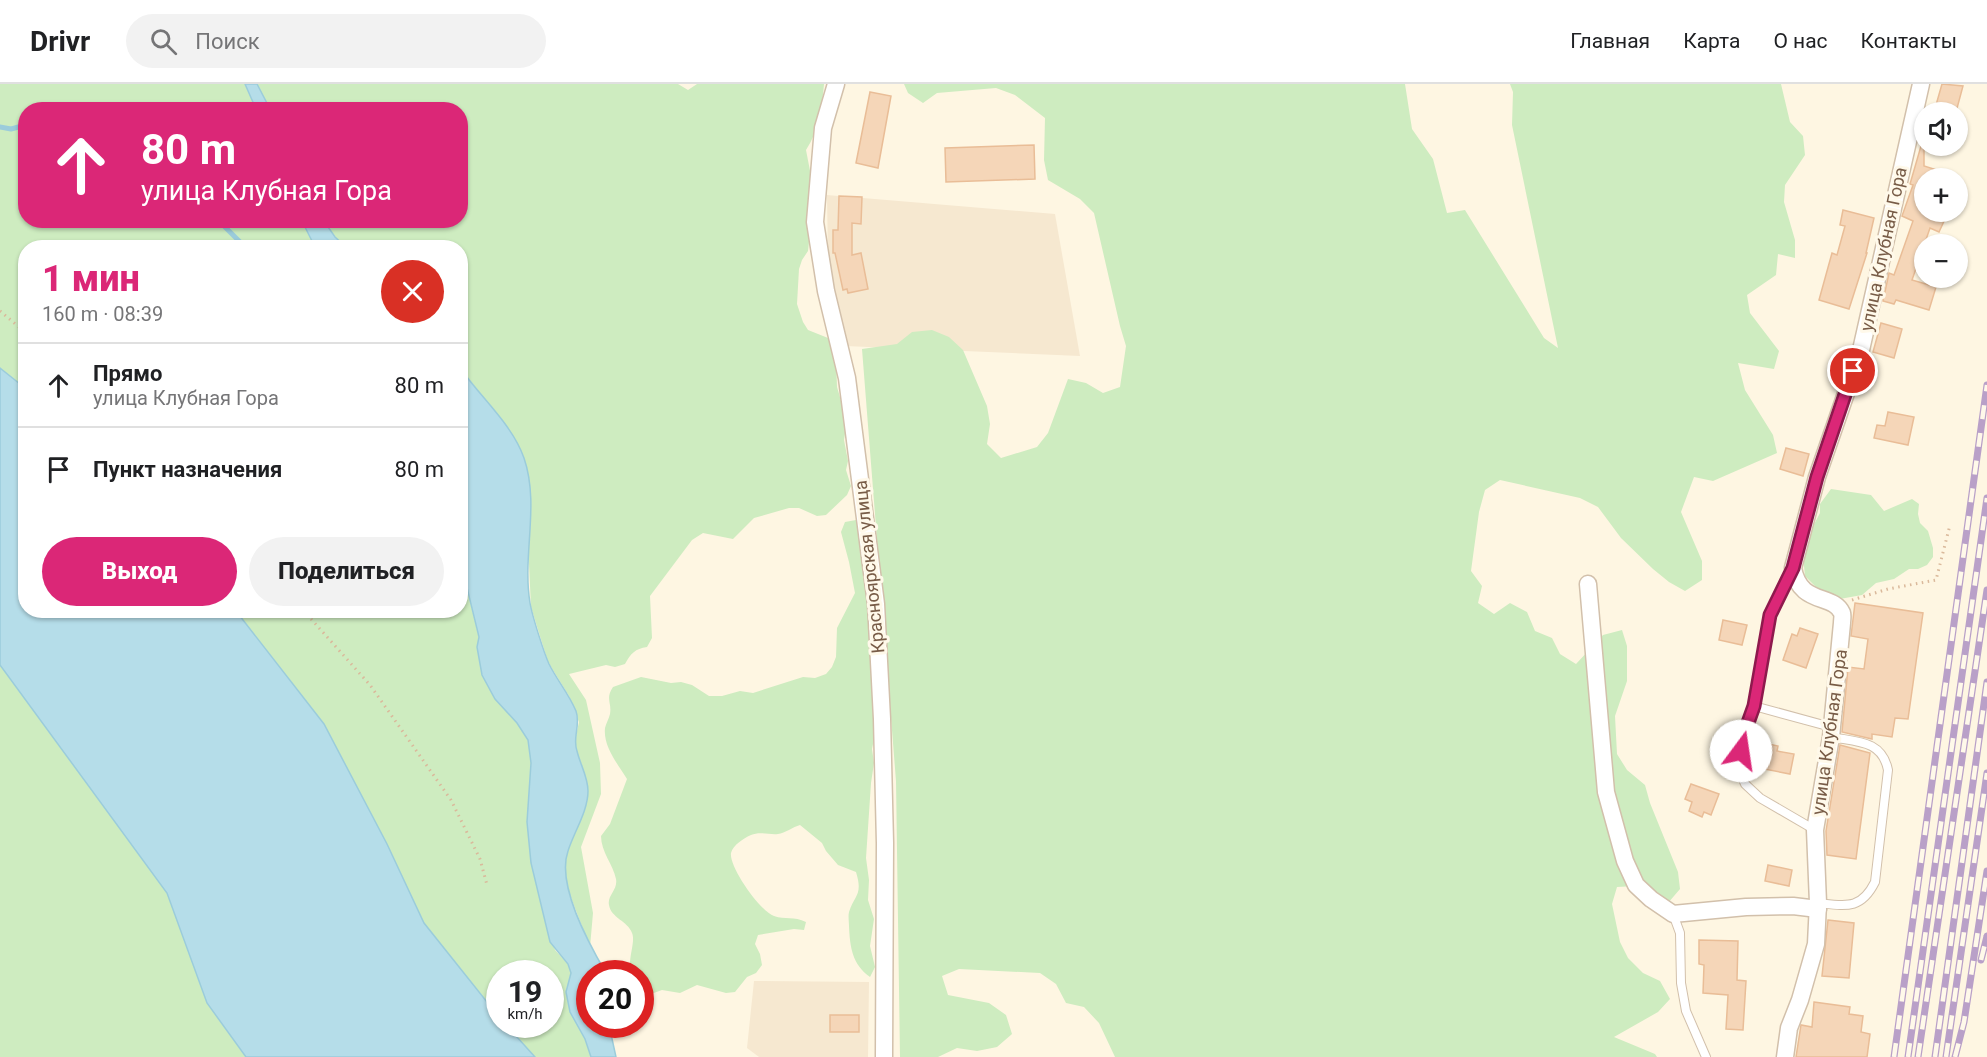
<!DOCTYPE html>
<html lang="ru">
<head>
<meta charset="utf-8">
<style>
	body { margin:0; font-family:Roboto,sans-serif; background:#f2f2f2; color:#202124; height:100vh; display:flex; flex-direction:column; font-size:22px; white-space:nowrap }
	* { box-sizing:border-box; margin:0 }
	p { font-size:20px; color:#757577 }
	.icon { flex:none; width:33px; height:33px; fill:none; stroke:currentColor; stroke-width:2; stroke-linecap:round; stroke-linejoin:round }
	.map { position:relative; flex:1; overflow:hidden }
	.side { position:absolute; left:18px; top:156px; width:450px; height:378px; display:flex; flex-direction:column; background:#fff; border-radius:24px; box-shadow:0 2px 4px #0004 }
	.side>* { flex:none }
	.guide { position:absolute; left:18px; top:18px; width:450px; height:126px; border-radius:24px; box-shadow:0 2px 4px #0004; background:#db2777; color:#fff; overflow:hidden }
	.fabs { position:absolute; left:1914px; top:18px; display:grid; gap:12px }
	.fabs a { display:grid; place-items:center; width:54px; height:54px; border-radius:50%; background:#fff; box-shadow:0 2px 4px #0004; font-size:30px }
	.speed { position:absolute; left:486px; top:876px; display:flex; gap:12px; font-size:30px; font-weight:700; text-align:center }
	.speed>* { display:grid; place-content:center; width:78px; height:78px; border-radius:50%; background:#fff; box-shadow:0 2px 4px #0004; line-height:1 }
	.speed small { font-size:15px; font-weight:400 }
	.speed .limit { border:9px solid #d22; background:#fff; color:#111 }
	.pin { position:absolute; display:grid; place-items:center; width:51px; height:51px; color:#fff; margin:-26px; border:3px solid #fff; border-radius:50%; box-shadow:0 2px 6px #0007 }
	.me { position:absolute; width:66px; margin:-33px; rotate:14deg; stroke-linejoin:round; filter:drop-shadow(0 0 4px #0008) }
	.turn { display:flex; align-items:center; gap:21px; height:126px; padding:0 24px; font-size:27px }
	.turn .icon { width:78px; height:78px; stroke-width:2.5 }
	.turn b { display:block; font-size:42px; line-height:51px }
	.round { display:grid; place-items:center; flex:none; width:63px; height:63px; border-radius:32px; background:#f2f2f2 }
	.summary { display:flex; align-items:center; justify-content:space-between; height:102px; padding:0 24px }
	h1 { font-size:36px; font-weight:800; line-height:45px; color:#db2777 }
	.action { display:flex; gap:12px; margin-top:auto; padding:12px 24px }
	.action a { flex:1; height:69px; border-radius:36px; background:#db2777; color:#fff; font-size:24px; font-weight:800; line-height:69px; text-align:center }
	.action a+a { background:#f2f2f2; color:#202124 }
	ul { padding:0; list-style:none }
	li { display:flex; align-items:center; gap:18px; height:84px; padding:0 24px; border-top:2px solid #e0e0e0 }
	li div { flex:1 }
	li b { display:block; font-size:22px }
	li em { font-style:normal }
	header { display:flex; align-items:center; gap:36px; box-sizing:border-box; height:84px; padding:0 30px; background:#fff; border-bottom:2px solid #e0e0e0 }
	header strong { font-size:28px }
	nav { display:flex; gap:33px; margin-inline-start:auto; font-size:21px }
	.search { width:420px; height:54px; background:#f2f2f2; display:flex; align-items:center; gap:15px; box-sizing:border-box; padding:0 21px; border-radius:33px; color:#757577; font-size:22px }
	.map>svg:first-child { display:block }
</style>
</head>
<body>
<header>
<strong>Drivr</strong>
<div class="search"><svg class="icon" aria-label="search" viewBox="0 0 24 24"><circle cx="10" cy="10" r="6"/><path d="M15 15l6 6"/></svg>Поиск</div>
<nav><a>Главная</a><a>Карта</a><a>О нас</a><a>Контакты</a></nav>
</header>
<div class="map">
<svg width="1987" height="973" viewBox="0 0 1987 973">
	<rect width="100%" height="100%" fill="#fef6e2"/>
	<!-- residential -->
	<g fill="#f6e8d0">
		<polygon points="827,111 1055,130 1080,272 845,262 828,176"/>
		<polygon points="754,897 869,898 868,973 759,973 747,964"/>
	</g>
	<!-- green -->
	<g fill="#ceecc0">
		<polygon points="0,0 245,0 256,25 26,26 26,136 302,137 315,163 26,164 25,304 0,284"/>
		<path d="M257,0h421l10,6 9,-6h127c-2,24 -5,46 -18,66l6,31 -4,49 1,12 -1,9 -6,9 -3,9 -2,35 6,18 5,8 20,8 5,10 3,9 1,30 10,34 -3,19 4,21 -2,9 5,16 -4,9 -21,20 -9,1 -18,-8h-10l-35,10 -21,21 -30,-6 -11,7 -42,56 2,42 -5,9c-12,2 -16,6 -22,17l-10,3 -9,-2 -37,9 17,26 14,63 1,31 -20,53 12,66 -3,34 -25,-65 1,-29 21,-53 1,-11 -12,-40 -1,-9 4,-18 -10,-26 -21,-34 -17,-55 -3,-64 3,-22 -1,-26 -6,-38 -18,-31 -45,-57 -1,-121 -114,-1 -11,-10 -11,-16 136,-1v-110l-190,-1z"/>
		<polygon points="904,0 1405,0 1412,45 1433,75 1447,129 1465,126 1544,254 1558,264 1512,41 1513,8 1510,0 1781,0 1790,38 1803,52 1805,71 1785,101 1784,118 1795,156 1795,174 1778,170 1776,191 1747,211 1750,229 1779,267 1774,285 1738,279 1745,306 1773,351 1777,369 1713,397 1694,393 1681,428 1702,477 1702,496 1685,507 1669,498 1653,485 1621,454 1598,423 1580,414 1500,396 1485,406 1479,428 1471,487 1482,502 1478,519 1494,530 1510,519 1527,528 1535,547 1552,554 1560,570 1576,580 1603,551 1622,546 1627,562 1627,597 1615,632 1617,670 1627,686 1645,701 1650,719 1678,788 1680,805 1668,819 1636,802 1617,803 1612,820 1620,858 1628,874 1643,889 1660,897 1670,915 1658,928 1614,953 1655,970 1657,973 1115,973 1099,939 1084,923 1066,919 1056,900 1040,889 959,885 942,892 948,911 989,919 1006,931 1012,950 997,963 977,967 957,964 938,973 900,973 896,697 862,265 897,260 912,248 932,246 949,253 963,266 987,322 990,340 987,360 1001,374 1037,363 1048,349 1068,295 1086,299 1103,309 1120,303 1126,262 1120,242 1094,129 1080,115 1048,96 1044,76 1045,34 1015,11 996,4 937,9 923,19 908,9"/>
		<polygon points="1831,405 1871,411 1884,427 1912,415 1919,420 1918,430 1920,439 1928,447 1933,464 1933,473 1927,481 1918,485 1909,485 1894,495 1876,499 1862,511 1834,516 1818,505 1805,492 1803,472 1811,446 1820,429 1820,420"/>
		<path d="M856,436l5,7 10,85 3,127 -2,10 2,14 -3,20 -5,75 3,22 -1,20 6,19 -4,27 5,21 -5,10c-18,-13 -20,-30 -21,-51 0,-4 -1,-10 0,-14 6,-18 14,-17 7,-40l-18,-7 -12,-14 -4,-8 -22,-18c-7,2 -15,8 -22,9 -9,1 -18,-3 -27,1 -7,3 -18,10 -20,18 -2,14 29,58 43,63 11,4 20,0 32,6l-2,8 -10,-1 -36,6 -3,9 5,10 2,11 -6,8 -9,4 -12,15 -9,1 -29,-8 -17,8 -18,-3 -19,7 -2,-2 -1,-21 -9,-1c-4,-14 5,-31 1,-40 -4,-12 -21,-15 -23,-28 -2,-10 9,-15 7,-26 -3,-15 -15,-27 -15,-43l9,-12 17,-45c-9,-15 -24,-32 -22,-51 1,-5 4,-9 5,-14 2,-12 -5,-15 3,-27l28,-10 30,6 10,-1 11,3 17,11h13l18,-5 13,2 50,-16 12,1 11,-4 6,-7 4,-10 1,-29 18,-35 -6,-31 -8,-30 4,-10z"/>
		<polygon points="461,479 479,554 477,563 495,615 517,639 528,656 531,679 531,779 555,866 568,880 571,889 566,908 570,928 585,955 591,973 535,973 506,941 550,940 550,890 500,890 499,933 424,839 387,760 324,640 236,527 460,526"/>
		<polygon points="0,581 167,809 207,919 246,973 0,973"/>
	</g>
	<!-- water -->
	<g fill="#b5dde9" stroke="#9bccdb" stroke-width="1.5">
		<polygon points="245,0 257,0 270,25 256,25"/>
		<polygon points="302,137 324,137 335,153 346,163 315,163"/>
		<polygon points="0,284 25,304 26,526 236,527 324,640 387,760 424,839 499,933 500,940 506,941 535,973 246,973 207,919 167,809 0,581"/>
		<path d="M461,285c20,29 51,55 63,89 16,47 -2,97 6,145 2,12 14,50 19,61 8,16 20,30 27,47 5,14 -4,27 1,40 3,13 11,26 11,40 0,20 -14,41 -20,60 -12,34 21,93 38,122l-16,1v50l19,1 7,32h-25l-6,-18 -15,-27 -4,-20 5,-19 -3,-9 -18,-22 -19,-79 -4,-41 4,-59 -3,-23 -11,-17 -22,-24 -13,-24 -5,-28 2,-10 -18,-74z"/>
	</g>
	<g fill="none" stroke-linecap="round" stroke-linejoin="round">
		<!-- stream -->
		<g stroke="#9bccdb" stroke-width="5">
			<polyline points="0,43 11,45 26,41"/>
			<polyline points="218,136 246,164"/>
		</g>
	</g>
	<!-- building -->
	<g fill="#f5d6b8" stroke="#e9bd97" stroke-width="1.5">
		<polygon points="1942,0 1963,2 1956,28 1934,28"/>
		<polygon points="870,8 891,12 878,84 856,79"/>
		<polygon points="1034,61 1035,95 946,98 945,64"/>
		<polygon points="1921,62 1924,62 1924,82 1953,91 1953,94 1924,94 1924,128 1945,135 1939,148 1930,144 1912,196 1936,203 1929,226 1896,216 1894,220 1883,217 1889,189 1894,191 1913,137 1902,132 1913,101 1910,100"/>
		<polygon points="839,112 862,113 861,140 852,139 852,171 861,169 868,205 848,209 847,205 843,206 835,169 833,169 833,146 838,146"/>
		<polygon points="1843,126 1874,134 1866,169 1867,169 1849,225 1819,216 1832,169 1837,171 1845,142 1840,141"/>
		<polygon points="1881,239 1902,245 1894,274 1873,268"/>
		<polygon points="1888,328 1914,333 1908,361 1874,354 1877,341 1885,342"/>
		<polygon points="1786,364 1809,370 1803,392 1780,385"/>
		<polygon points="1855,519 1923,529 1908,635 1895,634 1892,653 1872,650 1872,655 1842,648 1848,583 1864,585 1868,555 1851,552"/>
		<polygon points="1723,536 1747,541 1742,561 1719,556"/>
		<polygon points="1800,544 1818,550 1806,584 1783,576 1792,550 1797,552"/>
		<polygon points="1764,659 1778,662 1777,667 1794,670 1790,690 1759,684"/>
		<polygon points="1840,661 1870,669 1856,775 1827,771 1826,747"/>
		<polygon points="1691,700 1719,710 1711,731 1704,728 1702,733 1689,727 1692,718 1685,715"/>
		<polygon points="1768,781 1792,786 1789,802 1765,797"/>
		<polygon points="1828,836 1854,839 1849,894 1822,892"/>
		<polygon points="1699,856 1738,857 1737,896 1746,897 1743,946 1726,945 1728,911 1703,909 1704,881 1699,880"/>
		<polygon points="1814,918 1850,923 1849,930 1863,932 1861,948 1870,950 1867,973 1796,973 1801,941 1812,943"/>
		<rect x="830" y="931" width="29" height="17"/>
	</g>
	<g fill="none" stroke-linecap="round" stroke-linejoin="round">
		<defs>
			<g id="service">
				<polyline points="1792,485 1770,531 1754,622 1744,650 1738,684 1745,700 1760,714 1815,746"/>
				<polyline points="1754,622 1831,643"/>
				<path d="M1818,819c28,3 43,7 57,-21l13,-112c-6,-30 -31,-28 -57,-33"/>
				<polyline points="1673,830 1680,849 1681,899 1686,927 1706,973"/>
			</g>
			<g id="minor">
				<polyline points="836,0 823,44 815,138 826,207 847,294 876,520 882,635 885,759 884,973"/>
				<polyline points="1588,500 1606,708 1625,777 1636,801 1651,815 1673,830 1746,823 1793,822 1818,825"/>
				<path d="M1785,973l4,-29 11,-28 16,-56 2,-41 -3,-73 16,-93 11,-114c0,-3 1,-7 0,-10 -9,-20 -42,-7 -49,-45l24,-91 44,-127 60,-266"/>
			</g>
		</defs>
		<!-- service casing -->
		<use href="#service" stroke="#d2c0ab" stroke-width="10"/>
		<!-- minor casing -->
		<use href="#minor" stroke="#d2c0ab" stroke-width="19"/>
		<!-- path -->
		<g stroke="#dab99b" stroke-width="3" stroke-dasharray="1.5 4.5" stroke-linecap="butt">
			<polyline points="0,227 26,249"/>
			<polyline points="1852,516 1888,505 1936,496 1950,441"/>
			<polyline points="303,526 370,601 451,716 480,775 487,801"/>
		</g>
		<!-- service -->
		<use href="#service" stroke="#fff" stroke-width="8"/>
		<!-- minor -->
		<use href="#minor" stroke="#fff" stroke-width="16"/>
		<defs>
			<g id="rail">
				<polyline points="1981,876 1987,852"/>
				<polyline points="1894,973 1987,301"/>
				<polyline points="1908,973 1987,414"/>
				<polyline points="1918,973 1987,506"/>
				<polyline points="1935,973 1987,598"/>
				<polyline points="1946,973 1987,689"/>
				<polyline points="1955,973 1964,938 1987,787"/>
			</g>
		</defs>
		<!-- rail casing -->
		<use href="#rail" stroke="#b9a0c8" stroke-width="7"/>
		<!-- rail -->
		<use href="#rail" stroke="#fff9ea" stroke-width="4.5" stroke-dasharray="14" stroke-linecap="butt"/>
	</g>
	<g fill="none" stroke-linecap="round" stroke-linejoin="round">
		<defs>
			<polyline id="route" points="1741,667 1744,650 1754,622 1770,531 1793,484 1817,393 1853,287"/>
		</defs>
		<!-- route casing -->
		<use href="#route" stroke="#8e194d" stroke-width="15"/>
		<!-- route -->
		<use href="#route" stroke="#db2777" stroke-width="10"/>
	</g>
	<g text-anchor="middle" dominant-baseline="central" stroke-width="6" stroke-linejoin="round" paint-order="stroke">
		<!-- street labels -->
		<g font-size="18" fill="#785c47" stroke="#fff9ea">
			<text transform="translate(1883 165) rotate(-78)">улица Клубная Гора</text>
			<text transform="translate(869 483) rotate(-96)">Красноярская улица</text>
			<text transform="translate(1829 648) rotate(-82)">улица Клубная Гора</text>
		</g>
	</g>
</svg>
<div class="fabs">
<a><svg class="icon" aria-label="sound" viewBox="0 0 24 24"><path d="M4 9h4l5-4v14l-5-4H4zM17 9q2 3 0 6"/></svg></a>
<a>+</a>
<a>−</a>
</div>
<div class="speed"><div>19<small>km/h</small></div><div class="limit">20</div></div>
<div class="pin" style="left:1853px;top:287px;background:#d93025"><svg class="icon" aria-label="arrive" viewBox="0 0 24 24"><path d="M6 21V4h12l-3 4 3 4H6"/></svg></div>
<svg class="me" style="left:1741px;top:667px" viewBox="-20 -20 40 40"><circle r="19" fill="#fff"/><path d="M0-13L10 11 0 6-10 11z" fill="#db2777"/></svg>
<div class="guide">
<div class="turn"><svg class="icon" aria-label="ahead" viewBox="0 0 24 24"><path d="M12 20V5M6 11l6-6 6 6"/></svg><div><b>80 m</b>улица Клубная Гора</div></div>
</div>
<section class="side">
<div class="summary"><div><h1>1 мин</h1><p>160 m · 08:39</p></div><a class="round" style="background:#d93025;color:#fff"><svg class="icon" aria-label="close" viewBox="0 0 24 24"><path d="M6 6l12 12M18 6L6 18"/></svg></a></div>
<ul>
<li><svg class="icon" aria-label="ahead" viewBox="0 0 24 24"><path d="M12 20V5M6 11l6-6 6 6"/></svg><div><b>Прямо</b><p>улица Клубная Гора</p></div><em>80 m</em></li>
<li><svg class="icon" aria-label="arrive" viewBox="0 0 24 24"><path d="M6 21V4h12l-3 4 3 4H6"/></svg><div><b>Пункт назначения</b></div><em>80 m</em></li>
</ul>
<div class="action"><a>Выход</a><a>Поделиться</a></div>
</section>
</div>
</body>
</html>
